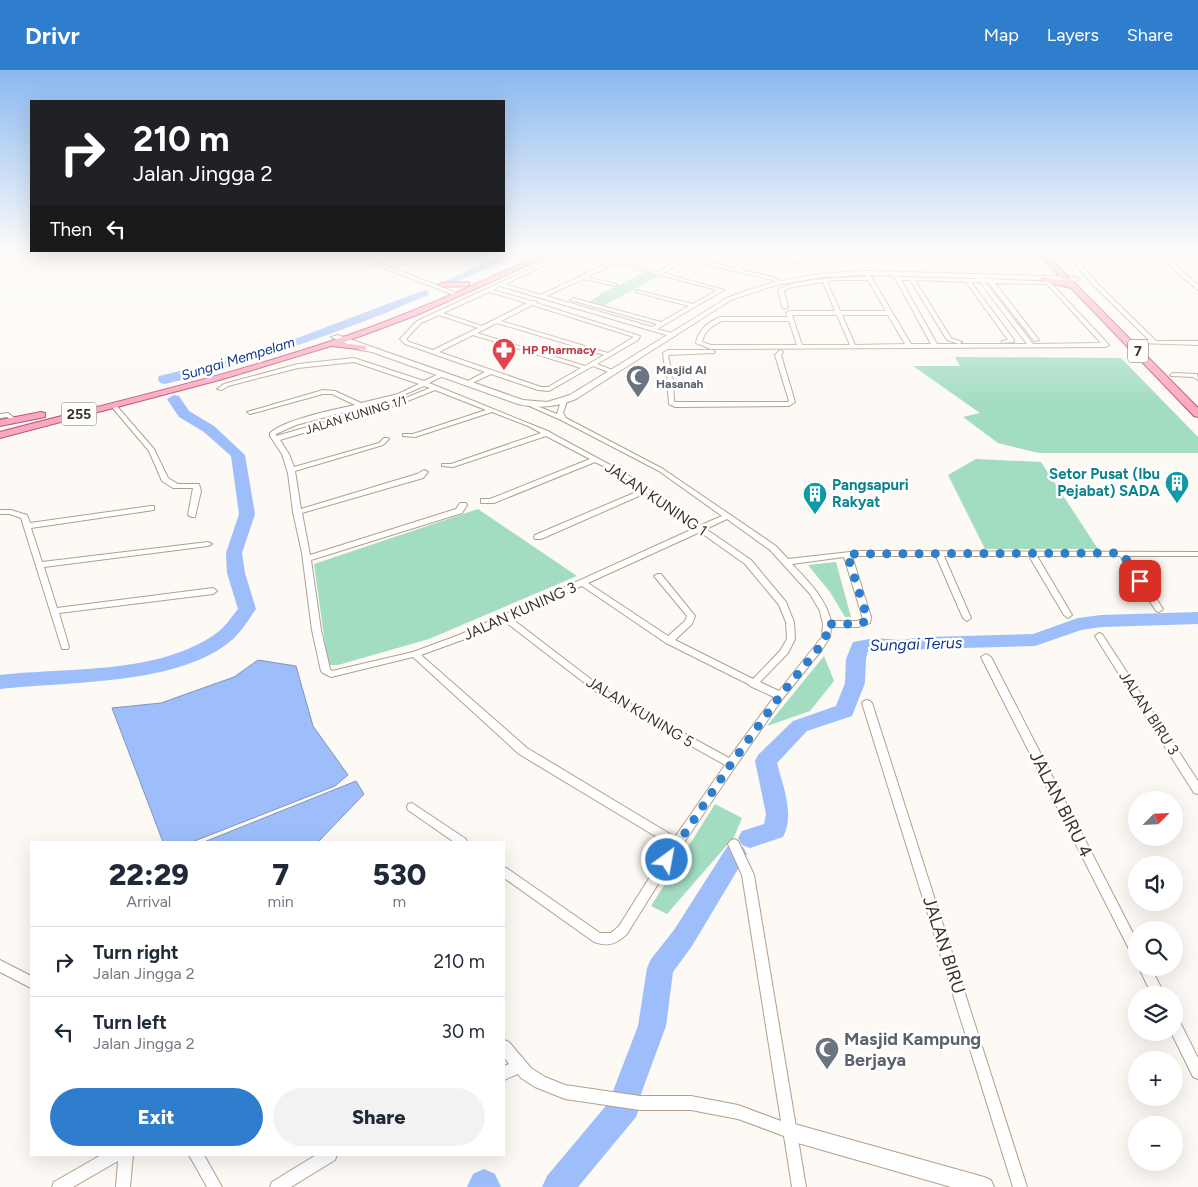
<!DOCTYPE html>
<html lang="en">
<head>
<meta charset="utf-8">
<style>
	body { margin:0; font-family:Figtree,sans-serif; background:#f2f2f3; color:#1f2937; height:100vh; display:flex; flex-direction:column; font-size:19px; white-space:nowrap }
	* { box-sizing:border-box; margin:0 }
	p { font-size:16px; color:#747a83 }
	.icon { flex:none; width:28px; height:28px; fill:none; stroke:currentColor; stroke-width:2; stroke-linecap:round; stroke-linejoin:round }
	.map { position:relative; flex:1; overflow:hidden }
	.details { position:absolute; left:30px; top:771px; width:475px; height:315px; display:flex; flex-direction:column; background:#fff; border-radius:0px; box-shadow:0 5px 20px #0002 }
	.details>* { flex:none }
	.banner { position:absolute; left:30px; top:30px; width:475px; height:152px; border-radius:0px; box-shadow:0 5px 20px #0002; background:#202124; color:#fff; overflow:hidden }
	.needle { width:32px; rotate:66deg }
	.fabs { position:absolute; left:1128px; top:721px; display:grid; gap:10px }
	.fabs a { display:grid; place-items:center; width:55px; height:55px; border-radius:50%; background:#fff; box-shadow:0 5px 20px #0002; font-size:25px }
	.pin { position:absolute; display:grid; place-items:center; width:42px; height:42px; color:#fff; margin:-21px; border-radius:10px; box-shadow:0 2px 8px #0006 }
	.me { position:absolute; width:55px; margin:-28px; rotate:32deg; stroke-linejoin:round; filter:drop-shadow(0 0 4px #0008) }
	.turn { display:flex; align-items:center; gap:18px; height:105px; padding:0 20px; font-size:22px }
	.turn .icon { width:65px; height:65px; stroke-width:2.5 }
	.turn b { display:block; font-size:35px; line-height:42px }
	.then { display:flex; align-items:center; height:48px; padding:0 20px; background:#0003; gap:10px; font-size:19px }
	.eta { display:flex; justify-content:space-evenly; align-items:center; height:85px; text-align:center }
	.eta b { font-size:30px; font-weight:800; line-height:35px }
	.cta { display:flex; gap:10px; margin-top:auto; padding:10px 20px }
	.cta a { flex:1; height:58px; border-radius:30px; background:#2f7ece; color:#fff; font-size:20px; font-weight:800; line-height:58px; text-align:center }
	.cta a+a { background:#f2f2f3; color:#1f2937 }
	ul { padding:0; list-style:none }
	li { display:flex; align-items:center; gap:15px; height:70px; padding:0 20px; border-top:1px solid #e0e1e3 }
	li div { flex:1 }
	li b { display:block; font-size:19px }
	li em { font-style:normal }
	header { display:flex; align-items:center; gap:30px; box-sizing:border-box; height:70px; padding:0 25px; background:#2f7ece; color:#fff }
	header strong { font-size:24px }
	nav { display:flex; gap:28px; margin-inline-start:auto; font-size:18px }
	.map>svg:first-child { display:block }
</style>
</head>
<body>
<header>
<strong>Drivr</strong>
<nav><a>Map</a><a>Layers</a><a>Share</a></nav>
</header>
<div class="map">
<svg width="1198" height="1117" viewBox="0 0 1198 1117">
	<rect width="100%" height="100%" fill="#fdf9f4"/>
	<!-- green -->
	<g fill="#a2dcc1">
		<polygon points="773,181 852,181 853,184 817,183 808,190 770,182"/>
		<polygon points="645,202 659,206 601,237 586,233 601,225 600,224"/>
		<polygon points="955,287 1121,288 1198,367 1198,383 1039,383 998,373 963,347 980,343 913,296 960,296"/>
		<polygon points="976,389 1041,392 1098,479 985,479 948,405"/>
		<polygon points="478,439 577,506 429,569 338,595 328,595 314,494"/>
		<polygon points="836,492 851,547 845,547 830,522 808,495"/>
		<polygon points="824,586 834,611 810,641 767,656"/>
		<polygon points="715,734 742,748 734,767 667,844 651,836"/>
	</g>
	<!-- water -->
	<g fill="#9dbefa" stroke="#8095bc">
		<polygon points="258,590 296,596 313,656 348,705 335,716 192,772 163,772 112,638 161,633 234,607"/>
		<polygon points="356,711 364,724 318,772 204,772"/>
	</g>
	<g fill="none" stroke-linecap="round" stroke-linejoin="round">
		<!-- river -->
		<g fill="#9dbefa" fill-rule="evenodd">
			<polygon points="511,181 524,181 452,214 444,214 443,212"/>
			<path d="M424,220l4,1 1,2 -1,2c-85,37 -174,67 -263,89l-5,-1 -2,-4 1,-3 67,-16 66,-20z"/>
			<path d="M174,325l5,1 10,15 25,15 31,29 10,59 -13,39 3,20 11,36c-7,10 -14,22 -23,30 -53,47 -165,42 -233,50v-14c69,-8 160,0 218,-43 8,-6 14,-16 20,-23l-11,-36 -1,-20 13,-39 -8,-58 -27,-24 -25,-15 -12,-18z"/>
			<path d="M1198,542v12l-97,3 -20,3 -46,16 -109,3 -27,3 -31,-1 -2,8 -1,24 -13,33 -45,15 -30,32c6,24 18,51 6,74l-33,11 -8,-3 -4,-7 4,-7 22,-7 2,-10 -11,-53 3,-6 35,-34 43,-15 9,-23 1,-24 7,-17 22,-4 24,2 27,-3 107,-3 45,-16 23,-3z"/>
			<polygon points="735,774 743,777 747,784 692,876 673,902 666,956 638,1032 640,1036 636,1047 578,1117 542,1117 547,1106 615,1025 613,1021 638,956 647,898 651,889 674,860 727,777"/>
			<polygon points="484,1099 495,1104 501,1117 467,1117 473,1104"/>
		</g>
		<defs>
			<g id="minor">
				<polygon points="5,181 12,181 0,185 0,183"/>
				<path d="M569,181h6l-70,33 36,11 69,-33 -19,-5v-2h2l65,17 24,-14 -28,-7h8l72,17 23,-13 -12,-4 17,2 38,9 -2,1 -36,-7 -23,13 34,8 6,3v2l-10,-3 -82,-19 -24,13 61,17 -67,39 18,5 1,1 -3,2 -173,-51 -7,4 38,11h5v2l104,33 -2,4 -41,24 18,7v2h-4l-18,-7 -44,25 -11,-1 -47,-16 -21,10h-4v-2l19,-10 -80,-28 -5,-5 17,-18zM615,193l102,27 -24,14 -57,-14v2l53,14 -28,16 -88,-24 -3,2 87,24 -5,3 -106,-31 37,-17 33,7v-2l-29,-7zM489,222l38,11 -45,23 -39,-13zM532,235l102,32 -26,16 -107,-32zM439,245l39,13 -45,22 -24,-8 -3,-3 15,-16zM497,253l107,32 -19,11 -108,-33zM473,265l108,33 -33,19h-7l-102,-35z"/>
				<polygon points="702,181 707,181 707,182 705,183"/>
				<polygon points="856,181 861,181 861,182 859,183"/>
				<polygon points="1065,181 1069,181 1071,184 1198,187 1198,189 1168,189 1198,215 1198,220 1162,189 1074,187 1098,214 1156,271 1198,271 1198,275 1139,273 1139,271 1149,270 1094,216 1069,187 1052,186 1050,185 1052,184 1066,184"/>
				<path d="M865,202l4,1 42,71h20l-36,-66 -2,-4 2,-1 4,4 78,2v-1l2,-1 4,2h7l60,3 59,63 -3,2 -395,2 -15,-6c2,-13 13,-22 25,-26h67l-2,-4 3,-2h46l-12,-29 -35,6 -4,3 4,16 -3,2 -3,-2 -4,-17c16,-11 68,-13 89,-13zM834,210h34l18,31h-46l-13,-29zM901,210h9l37,60 12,4 3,-2 -11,-4 -36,-58 51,2 42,58 -6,1v2l12,-1v-2l-43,-58h9l47,62h-90zM985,212l4,1 45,58 5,-1 -44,-57 52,1 54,59 -68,1zM792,245h45l13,30h-48zM842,245h46l17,29 -50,1zM722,251h67l8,24h-86l-9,-3c2,-10 10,-17 20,-21z"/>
				<polygon points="712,280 715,282 714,283 668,285 672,306 671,307 673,309 674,332 788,332 789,331 775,285 780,280 783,282 781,285 795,332 789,336 675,337 669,334 667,309 668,308 666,306 663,283 668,280"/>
				<path d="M354,288l70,23 17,-8h4v2l-16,8 121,49 1,1 74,40 76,52 21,-9 -63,-45 -98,-51 -34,-15 5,-1 25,10 4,-13 5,-1 1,1 -4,12 3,5 97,51 113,77 12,13 71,-8 339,1v4h-70l35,53 -4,3 -3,-1 -36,-55h-83l35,59 -4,3 -4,-3 -35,-59h-85l27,62 -4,3 -4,-3 -27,-62h-84l19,61 -1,6 -12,4h-27l-1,10 -9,14 -38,47 -48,69 -54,80 -54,87c-11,10 -18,13 -33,8l-90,-64v-11l4,2 92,64h11l8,-7 51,-81 -151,-91 -106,-97 -82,20 -8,-4 -2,-2 -9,-41 -10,-77 -9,-41 -5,-39 -6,-19 -12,-18v-3c16,-14 63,-23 85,-28l-23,-11h-9l-73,20 -3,-2 76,-22 12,1 26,12 37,-9 21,-10 -65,-22 -56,6 -70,18 -6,4 -5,-1 7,-5 74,-20zM424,316l6,2 -34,14 -120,34v-2l20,-9 100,-27zM435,320l51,20 -73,24h-10v2l12,1 77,-25 36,14 13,7 -90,31h-9v2l11,1 93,-31 44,23 -100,40h-9v4h13l101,-41 26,13 20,15 -106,45 -1,2 1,2h6l105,-46 49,35 -236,107 -46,17 -81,19 -2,-2 -9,-39 -10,-70 151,-47 5,-8 -1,-2h-6l-4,6 -146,46 -8,-42 121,-35 5,-6 -4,-2 -7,4 -116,35 -6,-38 88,-26 6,-6 -1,-1h-4l-5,5 -85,24 -5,-13 -9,-14 120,-36zM727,449l43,31 40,44 10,17 3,13 -1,13 -43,54 -19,-9 28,-29 7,-14 -1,-17 -8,-20 -35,-42 -45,-31zM700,462l45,32 34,41 7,17 1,17 -7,12 -27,28 -78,-39 17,-16 3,-8 -34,-42h-3l-4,2 33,40 -2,5 -17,15 -80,-53zM844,487l19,62 -6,2h-26c-6,-24 -23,-40 -39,-57zM582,516l84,57 82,41 2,2 24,11 -45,61 -124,-68 -94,-72zM504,551l95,73 126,71 -50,72 -148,-89 -106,-93 44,-16z"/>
				<polygon points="1173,303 1197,304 1198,310 1193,307 1171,306 1170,305"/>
				<polygon points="113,333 115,334 154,379 168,408 178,414 199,414 201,421 195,447 192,447 188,445 193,418 173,418 162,411 149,381 111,336 110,335"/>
				<polygon points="8,343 16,349 16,351 12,351 7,347 0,348 0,344"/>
				<polygon points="151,436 154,436 154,440 31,458 42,492 208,472 212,474 208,476 44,497 57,538 213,518 217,521 213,524 59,543 69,577 68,579 62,579 21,448 10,444 0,444 0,440 11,440 27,445 30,453"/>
				<polygon points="1099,563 1102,564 1198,711 1198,724 1194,723 1095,566"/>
				<polygon points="986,584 991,587 1136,869 1136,886 1132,885 981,587"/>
				<polygon points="867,630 870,631 872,633 1027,1117 1013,1117 862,633 864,631"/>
				<polygon points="412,733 466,769 467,772 454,772 408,740 407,737 408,734"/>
				<polygon points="734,769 738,771 754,805 806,1117 792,1117 784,1066 738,1049 691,1040 640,1040 565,1029 535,1017 521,1008 518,1004 504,1010 504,996 509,994 504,987 504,970 509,972 531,998 545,1007 565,1015 640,1026 691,1026 738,1035 781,1051 742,805 728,774 730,771"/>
				<polygon points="0,890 31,906 31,918 0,902"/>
				<polygon points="1139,898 1151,898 1165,925 1152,925"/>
				<polygon points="1174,948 1179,950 1198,988 1198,1009 1193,1007 1171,962 1174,962"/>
				<polygon points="101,1085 133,1085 130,1117 116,1117 118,1091 73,1117 52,1117 54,1112"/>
				<polygon points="189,1085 204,1085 222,1117 207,1117"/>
				<polygon points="316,1085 337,1085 335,1090 291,1117 270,1117 272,1112"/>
			</g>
			<g id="tertiary">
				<polygon points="340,181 349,181 459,224 454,225"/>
				<path d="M869,201l208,6 3,2 -3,2 -208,-6 -47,2 -46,8 -45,15 -155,99c-20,8 -37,10 -58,5l-146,-52 -12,-2 -29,-13 7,-2 185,65 24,2 23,-7 157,-97c46,-19 92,-26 142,-27z"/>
				<polygon points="791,1053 984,1107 991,1110 994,1117 951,1117 791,1071 785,1068 782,1062 785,1056"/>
			</g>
			<g id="primary">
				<path d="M550,181h10l-143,64 -75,28 24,3v4l-35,-4 -108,33 -223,59v-6c113,-30 229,-56 340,-94 72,-24 141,-57 210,-87z"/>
				<polygon points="1035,181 1043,181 1198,338 1198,347 1194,346 1071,218 1041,211 1041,207 1044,207 1065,212"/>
				<polygon points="466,212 469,212 469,216 442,217 438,215 442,213"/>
				<polygon points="41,342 45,343 45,347 0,356 0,350"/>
			</g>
		</defs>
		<!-- minor casing -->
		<use href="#minor" stroke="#b3a08c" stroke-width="2"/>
		<!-- tertiary casing -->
		<use href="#tertiary" stroke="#b3a08c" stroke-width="2"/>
		<!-- primary casing -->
		<use href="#primary" stroke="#b65974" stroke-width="2"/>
		<!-- minor -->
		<use href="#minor" fill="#fff" fill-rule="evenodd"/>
		<!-- tertiary -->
		<use href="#tertiary" fill="#fff" fill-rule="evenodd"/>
		<!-- primary -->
		<use href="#primary" fill="#fba7c3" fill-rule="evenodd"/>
	</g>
	<!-- sky -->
	<linearGradient id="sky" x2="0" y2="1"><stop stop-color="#8ab8ef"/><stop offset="0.54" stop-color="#fefcfa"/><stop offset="1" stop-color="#fefcfa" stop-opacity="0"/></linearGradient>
	<rect width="1198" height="337" fill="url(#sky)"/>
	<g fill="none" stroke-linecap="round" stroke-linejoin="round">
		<!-- route -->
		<polyline stroke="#2f7ece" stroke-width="9" stroke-dasharray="0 16.2" points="667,790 731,694 780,626 818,579 826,567 827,554 858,554 867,551 867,547 847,484 1122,483 1140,511"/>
	</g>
	<!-- icons -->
	<defs>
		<symbol id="pharmacy-pin" viewBox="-11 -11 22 30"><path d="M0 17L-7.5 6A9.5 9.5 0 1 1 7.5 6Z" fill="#e0444e" stroke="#fff"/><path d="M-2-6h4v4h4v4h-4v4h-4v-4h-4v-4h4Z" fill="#fff"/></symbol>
		<symbol id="mosque-pin" viewBox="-11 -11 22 30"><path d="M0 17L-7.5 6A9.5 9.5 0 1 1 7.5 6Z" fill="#6b7280" stroke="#fff"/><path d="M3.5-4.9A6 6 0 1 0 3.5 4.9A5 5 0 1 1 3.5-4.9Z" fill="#fff"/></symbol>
		<symbol id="building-pin" viewBox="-11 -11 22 30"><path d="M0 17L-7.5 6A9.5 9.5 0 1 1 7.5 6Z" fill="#0f9aa8" stroke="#fff"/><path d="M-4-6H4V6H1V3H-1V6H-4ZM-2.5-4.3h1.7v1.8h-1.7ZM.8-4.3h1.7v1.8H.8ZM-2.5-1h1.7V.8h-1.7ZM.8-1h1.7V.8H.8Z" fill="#fff"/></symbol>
	</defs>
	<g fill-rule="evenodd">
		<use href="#pharmacy-pin" x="490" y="266" width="28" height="38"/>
		<use href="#mosque-pin" x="624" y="293" width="28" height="38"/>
		<use href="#building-pin" x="1163" y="399" width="28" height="38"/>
		<use href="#building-pin" x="801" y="410" width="28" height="38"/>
		<use href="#mosque-pin" x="813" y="965" width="28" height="38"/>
	</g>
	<g text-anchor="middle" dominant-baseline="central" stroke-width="5" stroke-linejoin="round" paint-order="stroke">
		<!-- far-health labels -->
		<g font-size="12" font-weight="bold" fill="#be3a42" stroke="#fff" text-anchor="start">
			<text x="522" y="280">HP Pharmacy</text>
		</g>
		<!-- far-worship labels -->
		<g font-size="12" font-weight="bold" fill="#5b616d" stroke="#fff" text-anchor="start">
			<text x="656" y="300">Masjid Al<tspan x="656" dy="14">Hasanah</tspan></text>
		</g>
		<!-- far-street labels -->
		<g font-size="12" fill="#3c342c" stroke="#fff">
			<text transform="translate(356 345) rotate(-17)">JALAN KUNING 1/1</text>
		</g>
		<!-- shield labels -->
		<g fill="#fff" stroke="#76716b" stroke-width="1">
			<rect x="1128" y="269.5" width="20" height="23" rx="4"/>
			<rect x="61.5" y="332.5" width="35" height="23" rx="4"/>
		</g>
		<g font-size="14" font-weight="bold" fill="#3c342c">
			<text x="1138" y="281">7</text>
			<text x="79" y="344">255</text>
		</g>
		<!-- far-water labels -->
		<g font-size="14" font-style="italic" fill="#0f388b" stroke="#fff">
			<text transform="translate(238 289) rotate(-17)">Sungai Mempelam</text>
		</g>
		<!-- culture labels -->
		<g font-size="15" font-weight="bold" fill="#0d838f" stroke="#fff" text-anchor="end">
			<text x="1160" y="404">Setor Pusat (Ibu<tspan x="1160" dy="17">Pejabat) SADA</tspan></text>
			<text x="832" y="415" text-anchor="start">Pangsapuri<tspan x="832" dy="17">Rakyat</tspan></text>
		</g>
		<!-- street labels -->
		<g font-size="15" fill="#3c342c" stroke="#fff">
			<text transform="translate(656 429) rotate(34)">JALAN KUNING 1</text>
			<text transform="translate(520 541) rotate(-24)">JALAN KUNING 3</text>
			<text transform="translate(640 642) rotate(31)">JALAN KUNING 5</text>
			<text transform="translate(1149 643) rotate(57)">JALAN BIRU 3</text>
		</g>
		<!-- water labels -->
		<g font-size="16" font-style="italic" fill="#0f388b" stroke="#fff">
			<text transform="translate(916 574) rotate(-2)">Sungai Terus</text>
		</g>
		<!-- near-street labels -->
		<g font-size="18" fill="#3c342c" stroke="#fff">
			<text transform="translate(1061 734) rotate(63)">JALAN BIRU 4</text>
			<text transform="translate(944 875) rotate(72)">JALAN BIRU</text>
		</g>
		<!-- near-worship labels -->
		<g font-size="18" font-weight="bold" fill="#5b616d" stroke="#fff" text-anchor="start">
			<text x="844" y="969">Masjid Kampung<tspan x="844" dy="21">Berjaya</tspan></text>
		</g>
	</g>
</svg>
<div class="fabs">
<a><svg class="needle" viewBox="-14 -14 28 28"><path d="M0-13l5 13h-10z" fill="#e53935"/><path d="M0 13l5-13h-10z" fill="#747a83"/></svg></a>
<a><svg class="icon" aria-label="sound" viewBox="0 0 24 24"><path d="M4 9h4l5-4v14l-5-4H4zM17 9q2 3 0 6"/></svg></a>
<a><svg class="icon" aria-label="search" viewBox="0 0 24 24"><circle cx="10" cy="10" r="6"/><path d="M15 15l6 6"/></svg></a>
<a><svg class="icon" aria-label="layers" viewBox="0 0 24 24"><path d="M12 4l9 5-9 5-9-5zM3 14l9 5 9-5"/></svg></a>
<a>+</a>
<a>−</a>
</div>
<div class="pin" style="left:1140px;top:511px;background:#d93025"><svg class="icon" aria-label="arrive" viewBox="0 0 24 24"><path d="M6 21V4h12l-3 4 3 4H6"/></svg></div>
<svg class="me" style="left:667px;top:790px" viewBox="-20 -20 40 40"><circle r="17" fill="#2f7ece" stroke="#fff" stroke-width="3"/><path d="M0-11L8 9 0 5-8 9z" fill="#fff"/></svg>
<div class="banner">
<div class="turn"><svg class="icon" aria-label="right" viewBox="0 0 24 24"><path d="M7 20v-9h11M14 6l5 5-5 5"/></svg><div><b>210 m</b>Jalan Jingga 2</div></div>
<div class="then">Then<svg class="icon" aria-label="left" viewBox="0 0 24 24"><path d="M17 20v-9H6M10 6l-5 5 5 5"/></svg></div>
</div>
<section class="details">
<div class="eta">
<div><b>22:29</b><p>Arrival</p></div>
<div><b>7</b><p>min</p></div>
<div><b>530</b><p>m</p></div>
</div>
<ul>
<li><svg class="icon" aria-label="right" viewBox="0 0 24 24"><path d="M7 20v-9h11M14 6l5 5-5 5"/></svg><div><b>Turn right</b><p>Jalan Jingga 2</p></div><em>210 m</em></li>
<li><svg class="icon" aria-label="left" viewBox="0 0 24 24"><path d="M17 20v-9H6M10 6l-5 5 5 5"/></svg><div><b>Turn left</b><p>Jalan Jingga 2</p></div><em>30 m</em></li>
</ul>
<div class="cta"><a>Exit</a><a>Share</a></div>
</section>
</div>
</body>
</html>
